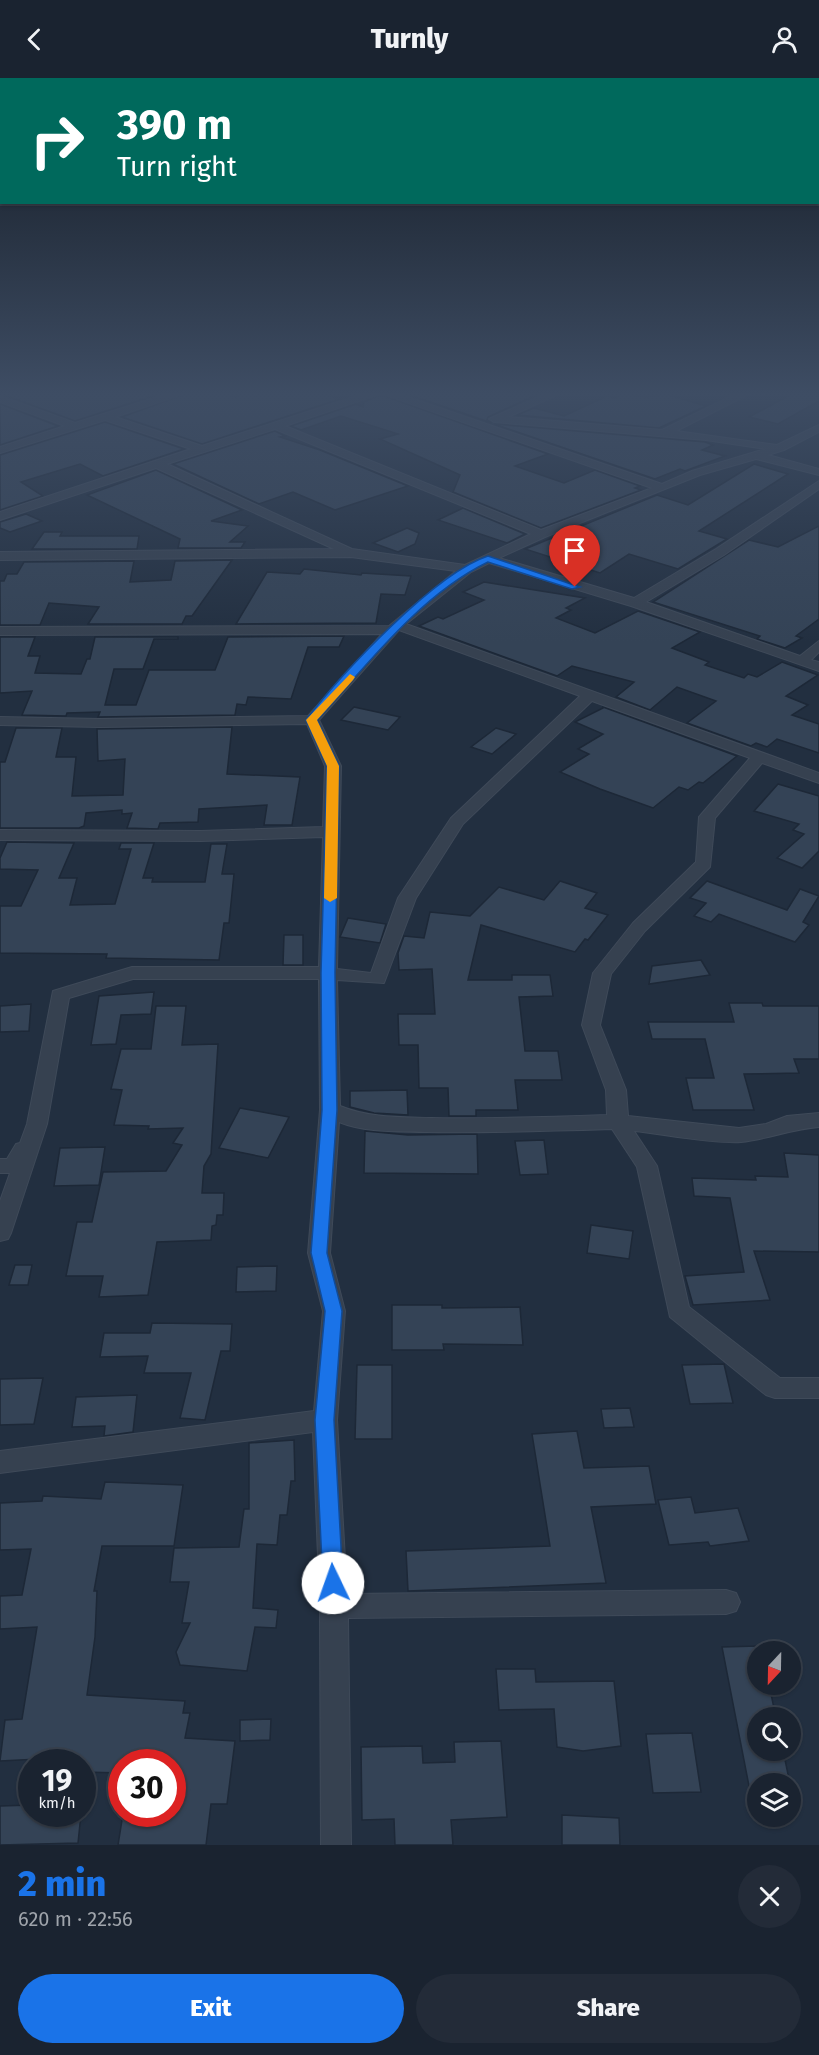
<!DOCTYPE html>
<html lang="en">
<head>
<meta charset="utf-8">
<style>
	body { margin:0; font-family:"Fira Sans",sans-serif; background:#232b38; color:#f1f3f6; height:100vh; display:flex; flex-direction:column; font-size:22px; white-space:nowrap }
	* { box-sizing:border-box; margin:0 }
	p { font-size:20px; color:#9fa4ab }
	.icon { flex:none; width:33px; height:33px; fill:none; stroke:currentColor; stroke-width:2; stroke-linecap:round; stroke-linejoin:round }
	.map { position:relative; height:1767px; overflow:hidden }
	.drawer { display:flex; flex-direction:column; background:#1a2330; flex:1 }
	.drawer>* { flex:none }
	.top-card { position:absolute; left:0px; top:0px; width:819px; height:126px; box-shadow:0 2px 4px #0004,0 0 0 2px #38404c; background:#00695c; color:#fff; overflow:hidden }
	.needle { width:39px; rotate:202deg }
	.buttons { position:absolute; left:747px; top:1563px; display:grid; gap:12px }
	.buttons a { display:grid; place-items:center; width:54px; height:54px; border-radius:50%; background:#1a2330; box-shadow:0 2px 4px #0004,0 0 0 2px #38404c; font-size:30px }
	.speed { position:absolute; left:18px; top:1671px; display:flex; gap:12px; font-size:30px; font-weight:700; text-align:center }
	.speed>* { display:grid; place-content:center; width:78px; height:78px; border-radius:50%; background:#1a2330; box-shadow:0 2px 4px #0004,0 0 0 2px #38404c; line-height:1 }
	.speed small { font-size:15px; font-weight:400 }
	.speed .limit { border:9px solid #d22; background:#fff; color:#111 }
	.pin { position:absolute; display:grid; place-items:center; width:51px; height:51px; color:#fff; margin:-62px -26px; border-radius:50% 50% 50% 0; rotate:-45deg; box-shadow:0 0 6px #0007 }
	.pin .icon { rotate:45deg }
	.me { position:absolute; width:66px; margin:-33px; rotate:357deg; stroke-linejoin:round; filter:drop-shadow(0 0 4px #0008) }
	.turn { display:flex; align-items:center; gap:21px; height:126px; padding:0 18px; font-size:27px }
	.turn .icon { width:78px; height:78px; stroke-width:2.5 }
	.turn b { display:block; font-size:42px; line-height:51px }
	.round { display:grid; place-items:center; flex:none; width:63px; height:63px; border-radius:32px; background:#232b38 }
	.headline { display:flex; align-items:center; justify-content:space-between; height:102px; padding:0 18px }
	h1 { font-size:36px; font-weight:800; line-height:45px; color:#1a73e8 }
	.cta { display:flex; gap:12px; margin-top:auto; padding:12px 18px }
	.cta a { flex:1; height:69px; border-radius:36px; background:#1a73e8; color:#fff; font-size:24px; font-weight:800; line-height:69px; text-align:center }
	.cta a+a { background:#232b38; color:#f1f3f6 }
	header { display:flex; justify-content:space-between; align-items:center; height:78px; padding:0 18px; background:#1a2330; font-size:27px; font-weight:800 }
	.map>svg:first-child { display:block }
</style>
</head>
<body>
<header><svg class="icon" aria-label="back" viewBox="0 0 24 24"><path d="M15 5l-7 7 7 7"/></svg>Turnly<svg class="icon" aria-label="person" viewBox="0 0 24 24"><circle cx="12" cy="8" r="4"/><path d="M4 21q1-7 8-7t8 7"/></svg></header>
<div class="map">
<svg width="819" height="1767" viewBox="0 0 819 1767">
	<rect width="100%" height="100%" fill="#222f40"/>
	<!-- building -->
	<g fill="#344356" stroke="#1d2837" stroke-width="1.5">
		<polygon points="2,316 159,316 75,343"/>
		<polygon points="185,316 227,316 235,319 245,316 325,316 340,321 202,366 122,339"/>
		<polygon points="407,316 538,316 488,339 487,342 492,345"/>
		<polygon points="623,316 646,319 665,316 706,328 659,350 517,337 534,330 564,338 607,318 615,320"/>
		<polygon points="792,316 819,316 819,323 778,346 749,339"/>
		<polygon points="381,317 548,376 515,388 564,405 595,392 640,408 635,410 641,412 541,450 453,414 460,397 380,361 398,356 341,338 301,352 291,348 356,326 363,329 364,324"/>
		<polygon points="0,326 58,348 0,367"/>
		<polygon points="105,344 184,371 103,398 80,386 21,404 43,418 0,432 0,377"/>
		<polygon points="494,346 705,364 713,367 702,372 725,378 685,393 680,391 655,401"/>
		<polygon points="275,353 285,358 280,359 320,372 408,408 335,432 293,414 259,426 173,386"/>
		<polygon points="754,386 788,396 699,453 727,461 678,491 629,476 600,495 525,471 657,417 688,427"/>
		<polygon points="156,392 242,432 211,443 248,448 230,464 245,464 241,470 178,470 180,461 87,417"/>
		<polygon points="461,431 463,430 525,456 507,465 438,442"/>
		<polygon points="26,436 42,443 10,454 0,450 0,444"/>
		<polygon points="819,448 819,541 796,558 802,560 785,570 757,561 760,558 653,524 749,462 778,469"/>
		<polygon points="407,450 419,455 415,466 398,474 373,465"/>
		<polygon points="44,454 62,454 60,458 139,458 137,471 32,471"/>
		<polygon points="232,482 192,538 186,538 182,546 88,546 99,529 49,525 40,547 0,547 0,503 4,503 7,496 17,496 24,484 134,483 130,504 171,502 175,483"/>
		<polygon points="304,491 361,497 362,495 411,498 405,517 381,516 376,545 236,546 267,494 300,496"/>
		<polygon points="484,504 585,520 566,530 571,532 556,540 595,555 638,533 700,554 672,570 709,584 705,587 744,600 748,596 757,599 782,584 818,597 786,618 808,627 792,637 819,646 819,675 777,661 767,669 756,665 751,668 687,645 716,623 677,609 650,632 616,619 634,604 572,588 557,598 419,548 438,539 443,541 484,522 463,514"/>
		<polygon points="344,558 339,569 308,569 291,621 248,619 246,627 237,626 235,637 98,639 100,634 67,635 66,638 22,637 32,613 0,615 0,559 35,559 28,578 40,578 35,595 81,596 87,581 90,581 95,559 178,559 178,561 154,561 143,591 114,591 105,627 136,627 149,592 215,592 228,559"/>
		<polygon points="354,629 400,639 388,652 341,642"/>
		<polygon points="603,630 603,629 737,678 703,705 699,704 688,712 679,709 653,730 600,711 560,694 589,676 578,671 603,656 575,644"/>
		<polygon points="232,649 227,696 300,699 292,747 264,747 267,727 199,731 198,744 160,745 158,751 127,750 132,735 122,736 122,732 86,735 84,748 79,750 0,750 0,684 5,684 16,650 62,650 56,679 76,679 72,718 123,717 125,681 98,683 97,651"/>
		<polygon points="496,650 516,656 492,676 471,669"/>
		<polygon points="778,706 819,718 819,773 802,790 777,780 804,756 793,752 799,746 754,733"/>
		<polygon points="7,764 74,765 59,800 77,800 70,827 115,826 131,771 119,771 121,765 154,765 143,800 153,800 152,804 205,804 211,766 227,766 222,796 234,796 229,845 224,845 219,882 106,880 107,876 0,875 0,828 21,828 38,792 0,791 0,780"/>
		<polygon points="560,803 597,815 585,830 608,837 588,862 585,861 575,874 481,847 468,902 512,902 512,897 550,897 553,918 519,919 525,973 558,973 562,1002 515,1002 518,1032 476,1032 476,1038 449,1038 448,1010 419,1010 418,967 399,967 398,936 435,936 432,891 399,892 398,875 404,858 424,860 430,834 470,838 499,809 544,822"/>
		<polygon points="707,803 787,832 800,811 819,818 803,844 809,847 795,864 719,836 711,844 694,838 706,825 690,820"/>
		<polygon points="348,840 386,846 380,865 340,859"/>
		<polygon points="284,857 303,857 303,887 283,887"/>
		<polygon points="701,882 710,897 649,906 652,888"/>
		<polygon points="154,914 151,936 121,937 116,966 91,967 99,918"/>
		<polygon points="729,925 762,925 763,928 819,928 819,981 794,981 799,995 744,996 754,1032 693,1032 686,1000 714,1000 705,961 652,961 648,944 734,944"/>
		<polygon points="31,926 29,953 0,954 0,928"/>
		<polygon points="156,928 186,928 182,967 218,966 211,1076 204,1088 202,1115 224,1115 223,1137 217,1137 216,1147 212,1148 211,1162 157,1164 148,1217 99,1219 103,1198 66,1198 77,1144 92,1144 103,1094 166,1093 182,1067 173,1065 183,1050 148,1051 149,1048 114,1047 122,1012 111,1011 121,971 151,971"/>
		<polygon points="407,1012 408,1037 374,1035 350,1029 350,1013"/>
		<polygon points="240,1030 289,1039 268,1080 219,1070"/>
		<polygon points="365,1053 408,1057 477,1056 478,1096 364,1095"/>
		<polygon points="544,1062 548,1096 520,1097 515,1063"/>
		<polygon points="105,1069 99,1107 54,1108 60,1070"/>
		<polygon points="784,1075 819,1077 819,1174 754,1173 770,1222 693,1227 685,1198 744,1194 730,1120 694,1118 692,1100 756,1102 755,1098 788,1099"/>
		<polygon points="591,1147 633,1153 629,1181 587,1175"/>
		<polygon points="15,1187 32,1187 28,1207 9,1207"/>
		<polygon points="277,1188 276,1213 236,1214 237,1189"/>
		<polygon points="392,1227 442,1227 442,1230 520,1229 523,1267 443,1266 444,1272 392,1272"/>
		<polygon points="152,1245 232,1246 230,1273 221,1273 205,1342 180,1340 191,1295 144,1295 148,1278 100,1279 104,1255 150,1255"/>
		<polygon points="724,1286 733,1325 690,1326 682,1287"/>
		<polygon points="357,1287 392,1287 392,1361 355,1361"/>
		<polygon points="43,1300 34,1346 0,1347 0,1301"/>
		<polygon points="137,1317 133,1354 104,1358 105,1348 72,1349 76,1319"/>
		<polygon points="630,1330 634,1349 604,1350 601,1331"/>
		<polygon points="577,1353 584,1390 649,1388 656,1426 591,1429 606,1505 408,1513 406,1473 550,1468 532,1356"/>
		<polygon points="294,1362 295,1403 291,1403 287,1437 280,1437 277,1467 257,1466 253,1530 278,1532 276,1550 255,1549 247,1593 180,1587 176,1574 190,1545 182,1545 189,1504 170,1504 174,1470 239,1469 244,1431 249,1431 249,1365"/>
		<polygon points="105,1404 183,1407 174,1468 102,1468 94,1513 97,1513 95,1559 87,1617 185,1623 183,1635 190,1635 185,1660 235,1663 227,1726 211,1726 206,1767 118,1767 123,1736 172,1736 172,1684 122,1684 122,1695 82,1694 82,1684 39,1684 39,1681 0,1683 5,1642 22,1641 37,1549 0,1551 0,1518 22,1517 31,1471 0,1472 0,1425 42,1423 43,1418 101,1421"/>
		<polygon points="691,1419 695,1435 738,1430 749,1463 710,1468 708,1464 669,1467 658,1422"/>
		<polygon points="758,1568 758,1606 769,1606 776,1640 758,1640 758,1672 783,1672 790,1706 758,1706 749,1708 722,1569"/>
		<polygon points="496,1591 535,1591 536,1604 614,1603 621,1668 583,1673 557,1669 554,1631 499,1632"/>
		<polygon points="271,1641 270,1662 240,1663 240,1642"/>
		<polygon points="692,1655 701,1714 653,1715 646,1656"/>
		<polygon points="501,1663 507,1739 451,1742 453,1767 395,1767 394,1741 362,1742 361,1669 422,1668 423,1685 455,1684 454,1664"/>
		<polygon points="32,1727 32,1736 81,1736 78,1765 0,1767 0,1728"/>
		<polygon points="562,1737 619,1740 620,1767 562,1767"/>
	</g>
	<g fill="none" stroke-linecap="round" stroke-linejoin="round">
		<defs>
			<path id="street" d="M167,316h16l-68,23 87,29 161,-52h16l-94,32 256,104 111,-42 -269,-94h16l263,90 30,-13 73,-22 -59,-9 -212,-18 -5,-3 56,-25h14l-51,23 154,13 74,-36h13l-73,37 101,14 42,-20v7l-35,18 -16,5 51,14v6l-63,-16 -56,16 -155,62 -46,21 135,40 82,-49 103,-68v8l-95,66 -78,47 154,54 19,-15v11l-8,8 8,2v9l-188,-65 -142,-43 -18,9 -65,52 413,149v10l-57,-20 -47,55 -5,49 -65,64 -34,43 -11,51 26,65 2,26 111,12 27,-4 21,-8 32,-3v14c-27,2 -51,12 -78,15 -27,2 -78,-8 -107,-11l23,35 32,141 91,71h39v20h-44l-9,-3 -96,-78 -33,-150 -25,-38c-62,2 -124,4 -186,3 -28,-1 -60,1 -87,-10l-9,131 15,58 -8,109 10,174 379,-4 10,3 4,9 -4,9 -10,3 -378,4 3,227h-30l-1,-239 -7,-174 -313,41v-22l314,-40 9,-100 -15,-58 12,-143 -1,-131h-186l-64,19 -22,126 -36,109 -3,6 -8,2v-40l10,-28h-10v-14h7l9,-15 4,-1 7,-19 26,-133 79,-24h187l4,-130 -122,4 -201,-1v-10l201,1 122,-4 2,-61 -18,-42 -207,3 -100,-2v-8l100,2 208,-3 74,-82 -382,1v-8l389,-1 67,-55 -105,-14 -351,3v-8l334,-3 -178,-81 -156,52v-8l191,-63 -86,-29 -105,33v-6l65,-21 -65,-24v-6l75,27zM275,351l256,105 -66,31 -113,-16 -185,-85zM399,552l181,66 -129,122 -53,80 -27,75 -34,-4 4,-203 -22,-46zM592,623l158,57 -51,59 -3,45 -63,61 -40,50 -11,52 24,65 1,25c-58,2 -117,4 -176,3 -31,-1 -62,0 -91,-12l-3,-126 47,3 32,-85 47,-74z"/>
		</defs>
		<!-- street casing -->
		<use href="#street" stroke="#3f4a59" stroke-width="2"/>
		<!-- street -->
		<use href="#street" fill="#364150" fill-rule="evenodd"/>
	</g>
	<!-- sky -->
	<linearGradient id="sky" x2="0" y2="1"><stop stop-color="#131a23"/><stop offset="0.56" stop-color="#3e4d64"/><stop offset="1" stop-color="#3e4d64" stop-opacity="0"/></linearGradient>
	<rect width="819" height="564" fill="url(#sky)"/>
	<!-- route -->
	<path fill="#1a73e8" stroke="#114b97" stroke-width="1.5" d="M488,478l92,31 -8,2 -84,-27c-68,33 -121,103 -171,158l22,46 -4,207 2,137 -10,143 15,58 -8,109 9,163 -3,6 -7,3 -7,-3 -3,-6 -8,-163 10,-109 -14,-58 11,-143 -1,-137 6,-207 -21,-46c35,-46 129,-147 182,-164z"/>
	<!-- slow -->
	<polygon fill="#f59e0b" points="350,596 355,599 353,602 317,642 339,688 337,820 330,824 324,820 327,688 306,642"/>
</svg>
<div class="buttons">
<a><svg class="needle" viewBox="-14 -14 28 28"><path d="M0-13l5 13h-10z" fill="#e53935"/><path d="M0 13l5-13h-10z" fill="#9fa4ab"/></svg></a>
<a><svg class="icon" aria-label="search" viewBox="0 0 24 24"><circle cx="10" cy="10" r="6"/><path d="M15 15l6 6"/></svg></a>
<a><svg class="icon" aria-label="layers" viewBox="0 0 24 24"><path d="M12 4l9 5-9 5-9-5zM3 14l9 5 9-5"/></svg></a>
</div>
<div class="speed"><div>19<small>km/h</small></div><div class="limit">30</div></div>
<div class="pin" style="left:575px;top:509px;background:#d93025"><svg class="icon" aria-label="arrive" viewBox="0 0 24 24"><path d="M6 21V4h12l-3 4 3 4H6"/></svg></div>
<svg class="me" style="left:333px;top:1505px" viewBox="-20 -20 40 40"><circle r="19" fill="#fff"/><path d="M0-13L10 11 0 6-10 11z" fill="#1a73e8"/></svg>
<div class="top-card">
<div class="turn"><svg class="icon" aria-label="right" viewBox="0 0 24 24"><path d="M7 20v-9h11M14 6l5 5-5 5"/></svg><div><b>390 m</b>Turn right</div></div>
</div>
</div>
<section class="drawer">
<div class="headline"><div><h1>2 min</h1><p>620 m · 22:56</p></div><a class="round"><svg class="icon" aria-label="close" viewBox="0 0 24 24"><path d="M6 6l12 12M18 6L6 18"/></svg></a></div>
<div class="cta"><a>Exit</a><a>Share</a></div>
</section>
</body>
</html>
